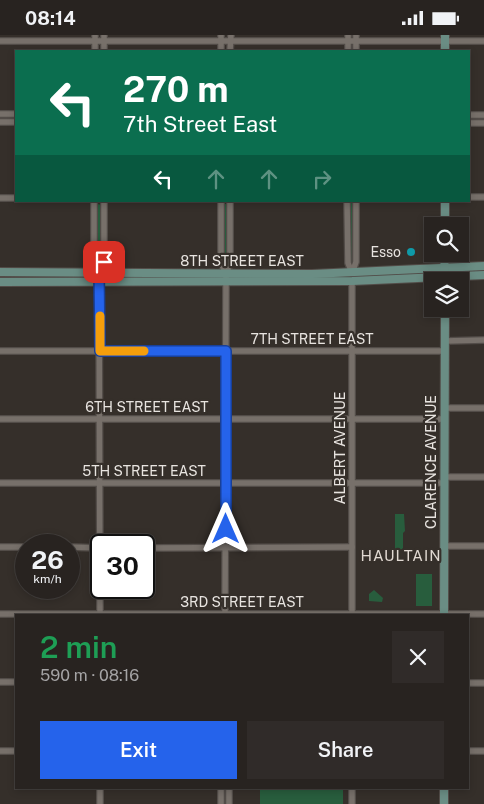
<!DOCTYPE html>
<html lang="en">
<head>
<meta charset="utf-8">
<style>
	body { margin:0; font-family:"Public Sans",sans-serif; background:#302b29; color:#f1f3f6; height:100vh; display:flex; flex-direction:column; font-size:19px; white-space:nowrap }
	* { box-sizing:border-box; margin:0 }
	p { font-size:16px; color:#a5a4a5 }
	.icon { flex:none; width:28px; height:28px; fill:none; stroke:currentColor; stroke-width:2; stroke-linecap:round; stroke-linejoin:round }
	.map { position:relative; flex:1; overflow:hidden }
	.panel { position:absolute; left:15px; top:579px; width:454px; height:175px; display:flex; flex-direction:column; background:#282320; border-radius:0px; box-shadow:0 2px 8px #0003,0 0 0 1px #44403e }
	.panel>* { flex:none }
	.banner { position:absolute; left:15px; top:15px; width:455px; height:152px; border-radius:0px; box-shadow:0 2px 8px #0003,0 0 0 1px #44403e; background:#0b6e4f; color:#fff; overflow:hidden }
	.controls { position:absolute; left:424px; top:182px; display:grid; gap:10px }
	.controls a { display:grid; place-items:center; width:45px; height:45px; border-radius:0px; background:#282320; box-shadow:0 2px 8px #0003,0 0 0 1px #44403e; font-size:25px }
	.speed { position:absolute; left:15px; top:499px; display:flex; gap:10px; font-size:25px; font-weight:700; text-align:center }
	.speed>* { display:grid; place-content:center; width:65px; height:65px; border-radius:50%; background:#282320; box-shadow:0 2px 8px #0003,0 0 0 1px #44403e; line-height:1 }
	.speed small { font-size:12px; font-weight:400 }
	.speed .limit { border:2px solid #111; border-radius:8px; background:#fff; color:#111 }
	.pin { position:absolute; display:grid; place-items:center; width:42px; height:42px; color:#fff; margin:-21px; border-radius:10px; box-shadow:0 2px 8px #0006 }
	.me { position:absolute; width:55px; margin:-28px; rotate:0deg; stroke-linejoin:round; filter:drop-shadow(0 0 4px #0008) }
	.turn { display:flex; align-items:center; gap:18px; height:105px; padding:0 25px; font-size:22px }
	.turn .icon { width:65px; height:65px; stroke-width:2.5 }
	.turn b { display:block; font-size:35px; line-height:42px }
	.lanes { display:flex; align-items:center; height:48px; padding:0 25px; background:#0003; justify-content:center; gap:25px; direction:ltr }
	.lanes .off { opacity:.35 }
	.round { display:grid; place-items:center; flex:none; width:52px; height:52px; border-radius:0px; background:#302b29 }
	.overview { display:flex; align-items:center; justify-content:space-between; height:85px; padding:0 25px }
	h1 { font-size:30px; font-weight:600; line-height:38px; color:#1e9e55 }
	.primary-button { display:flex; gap:10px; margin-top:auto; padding:10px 25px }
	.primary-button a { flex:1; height:58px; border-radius:0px; background:#2563eb; color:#fff; font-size:20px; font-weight:600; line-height:58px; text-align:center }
	.primary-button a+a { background:#302b29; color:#f1f3f6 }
	.status { display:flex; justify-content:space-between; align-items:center; height:35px; padding:0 25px; background:#282320; direction:ltr }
	.status svg { height:14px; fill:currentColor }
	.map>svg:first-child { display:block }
</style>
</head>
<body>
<div class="status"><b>08:14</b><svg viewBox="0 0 49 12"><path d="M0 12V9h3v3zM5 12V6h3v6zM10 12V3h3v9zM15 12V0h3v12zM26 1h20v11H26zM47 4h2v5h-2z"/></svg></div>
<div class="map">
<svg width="484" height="769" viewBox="0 0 484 769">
	<rect width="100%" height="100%" fill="#352f2a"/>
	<!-- green -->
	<g fill="#285d3d">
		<polygon points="351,167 354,168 353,229 351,230 350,169"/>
		<polygon points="97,169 102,170 102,225 98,229 97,227"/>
		<rect x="224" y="169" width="4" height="62"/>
		<polygon points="395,479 404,479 405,496 403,498 403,514 395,515"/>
		<rect x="416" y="539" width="16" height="32"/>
		<polygon points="374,555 383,563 382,567 369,566 369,559"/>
		<rect x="260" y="753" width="83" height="16"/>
	</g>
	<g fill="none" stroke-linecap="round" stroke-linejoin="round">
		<defs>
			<g id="minor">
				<polyline points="95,0 95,16"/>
				<polyline points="104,0 104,16"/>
				<polyline points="221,0 221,16"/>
				<polyline points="348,0 348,16"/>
				<polyline points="0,6 484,6"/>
				<polyline points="230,16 231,0"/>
				<polyline points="356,16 356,0"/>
				<polyline points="0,79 16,79"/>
				<polyline points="469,80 484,80"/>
				<polyline points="0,87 16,87"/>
				<polyline points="469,88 484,88"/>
				<polyline points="469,162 484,162"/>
				<polyline points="0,163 16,163"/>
				<polyline points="94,166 94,227 99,237"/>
				<polyline points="221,166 221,229 226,238 226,247 225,580"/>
				<polyline points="347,166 348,228 352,238"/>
				<polyline points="226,238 230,230 230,166"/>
				<polyline points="352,238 356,227 356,166"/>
				<polyline points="445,306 484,305"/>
				<polyline points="0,316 444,316"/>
				<polyline points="444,373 484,373"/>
				<polyline points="0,384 444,384"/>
				<polyline points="444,442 484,442"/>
				<polyline points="0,448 444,448"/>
				<polyline points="444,511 484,511"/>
				<polyline points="0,512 26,512"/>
				<polyline points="69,512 101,513"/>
				<polyline points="144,513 352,512"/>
				<polyline points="0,579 484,579"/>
				<polyline points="100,580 99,237 104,227 104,166"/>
				<polyline points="352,580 352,246"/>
				<polyline points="0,647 16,647"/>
				<polyline points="468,648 484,648"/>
				<polyline points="0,716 16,716"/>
				<polyline points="468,716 484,716"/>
				<polyline points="221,752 221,769"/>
				<polyline points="100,769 100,752"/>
				<polyline points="229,769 229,752"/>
				<polyline points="352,769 352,752"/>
			</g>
			<g id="secondary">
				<polyline points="445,16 445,0"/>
				<polyline points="445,166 445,191"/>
				<polyline points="0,237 312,239 484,231"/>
				<polyline points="444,237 445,219"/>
				<polyline points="0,247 352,246 484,240"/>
				<polyline points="444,580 445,274"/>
				<polyline points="444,769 444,752"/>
			</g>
		</defs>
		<!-- minor casing -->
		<use href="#minor" stroke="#524c48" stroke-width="8"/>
		<!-- secondary casing -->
		<use href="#secondary" stroke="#524c48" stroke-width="10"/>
		<!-- minor -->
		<use href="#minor" stroke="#77706a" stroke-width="5.5"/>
		<!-- secondary -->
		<use href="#secondary" stroke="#6a8d84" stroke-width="8"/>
	</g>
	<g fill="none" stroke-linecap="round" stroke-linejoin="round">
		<defs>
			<polyline id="route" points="104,227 99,237 100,316 226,316 226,494"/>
		</defs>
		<!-- route casing -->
		<use href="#route" stroke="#184099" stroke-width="12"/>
		<!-- route -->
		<use href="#route" stroke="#2563eb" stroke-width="9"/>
		<!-- slow -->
		<polyline stroke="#f59e0b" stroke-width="9" points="100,281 100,316 144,316"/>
	</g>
	<!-- markers -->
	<circle fill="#0f9aa8" stroke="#352f2a" stroke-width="2" cx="411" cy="217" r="5"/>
	<g text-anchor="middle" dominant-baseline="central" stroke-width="4.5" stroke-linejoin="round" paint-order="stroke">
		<!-- poi labels -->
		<g font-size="14" fill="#e8e4e0" stroke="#352f2a" text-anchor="end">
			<text x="401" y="217">Esso</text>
		</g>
		<!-- street labels -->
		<g font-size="14" fill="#e8e4e0" stroke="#352f2a">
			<text x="242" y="226">8TH STREET EAST</text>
			<text x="312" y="304">7TH STREET EAST</text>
			<text x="147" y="372">6TH STREET EAST</text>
			<text transform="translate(340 413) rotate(-90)">ALBERT AVENUE</text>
			<text transform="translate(431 427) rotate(-90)">CLARENCE AVENUE</text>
			<text x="144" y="436">5TH STREET EAST</text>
			<text x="242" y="567">3RD STREET EAST</text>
		</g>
		<!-- neighbourhood labels -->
		<g font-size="15" letter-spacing="1" fill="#e1d9d2" stroke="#352f2a">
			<text x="401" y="520">HAULTAIN</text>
		</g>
	</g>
</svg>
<div class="controls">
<a><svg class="icon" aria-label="search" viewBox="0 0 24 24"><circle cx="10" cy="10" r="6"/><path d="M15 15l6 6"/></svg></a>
<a><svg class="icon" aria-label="layers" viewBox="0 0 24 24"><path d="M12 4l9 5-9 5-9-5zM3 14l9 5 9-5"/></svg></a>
</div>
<div class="speed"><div>26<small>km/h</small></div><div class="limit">30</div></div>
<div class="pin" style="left:104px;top:227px;background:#d93025"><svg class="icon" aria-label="arrive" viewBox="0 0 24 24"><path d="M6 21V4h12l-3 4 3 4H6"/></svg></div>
<svg class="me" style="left:226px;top:494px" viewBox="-20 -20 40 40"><path d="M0-17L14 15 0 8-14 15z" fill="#2563eb" stroke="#fff" stroke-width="4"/></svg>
<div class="banner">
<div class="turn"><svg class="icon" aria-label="left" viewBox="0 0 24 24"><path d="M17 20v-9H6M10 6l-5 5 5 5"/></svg><div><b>270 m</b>7th Street East</div></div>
<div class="lanes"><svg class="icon" aria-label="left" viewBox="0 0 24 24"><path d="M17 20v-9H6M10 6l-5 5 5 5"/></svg><svg class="icon off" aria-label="ahead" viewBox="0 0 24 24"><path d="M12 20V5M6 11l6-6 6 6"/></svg><svg class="icon off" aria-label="ahead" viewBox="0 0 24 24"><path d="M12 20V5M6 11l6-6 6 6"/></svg><svg class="icon off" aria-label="right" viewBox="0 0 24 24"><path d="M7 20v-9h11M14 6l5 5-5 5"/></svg></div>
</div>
<section class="panel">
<div class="overview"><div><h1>2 min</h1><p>590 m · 08:16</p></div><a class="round"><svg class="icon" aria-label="close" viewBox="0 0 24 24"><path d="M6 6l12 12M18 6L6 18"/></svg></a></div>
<div class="primary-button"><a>Exit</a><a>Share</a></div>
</section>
</div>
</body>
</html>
